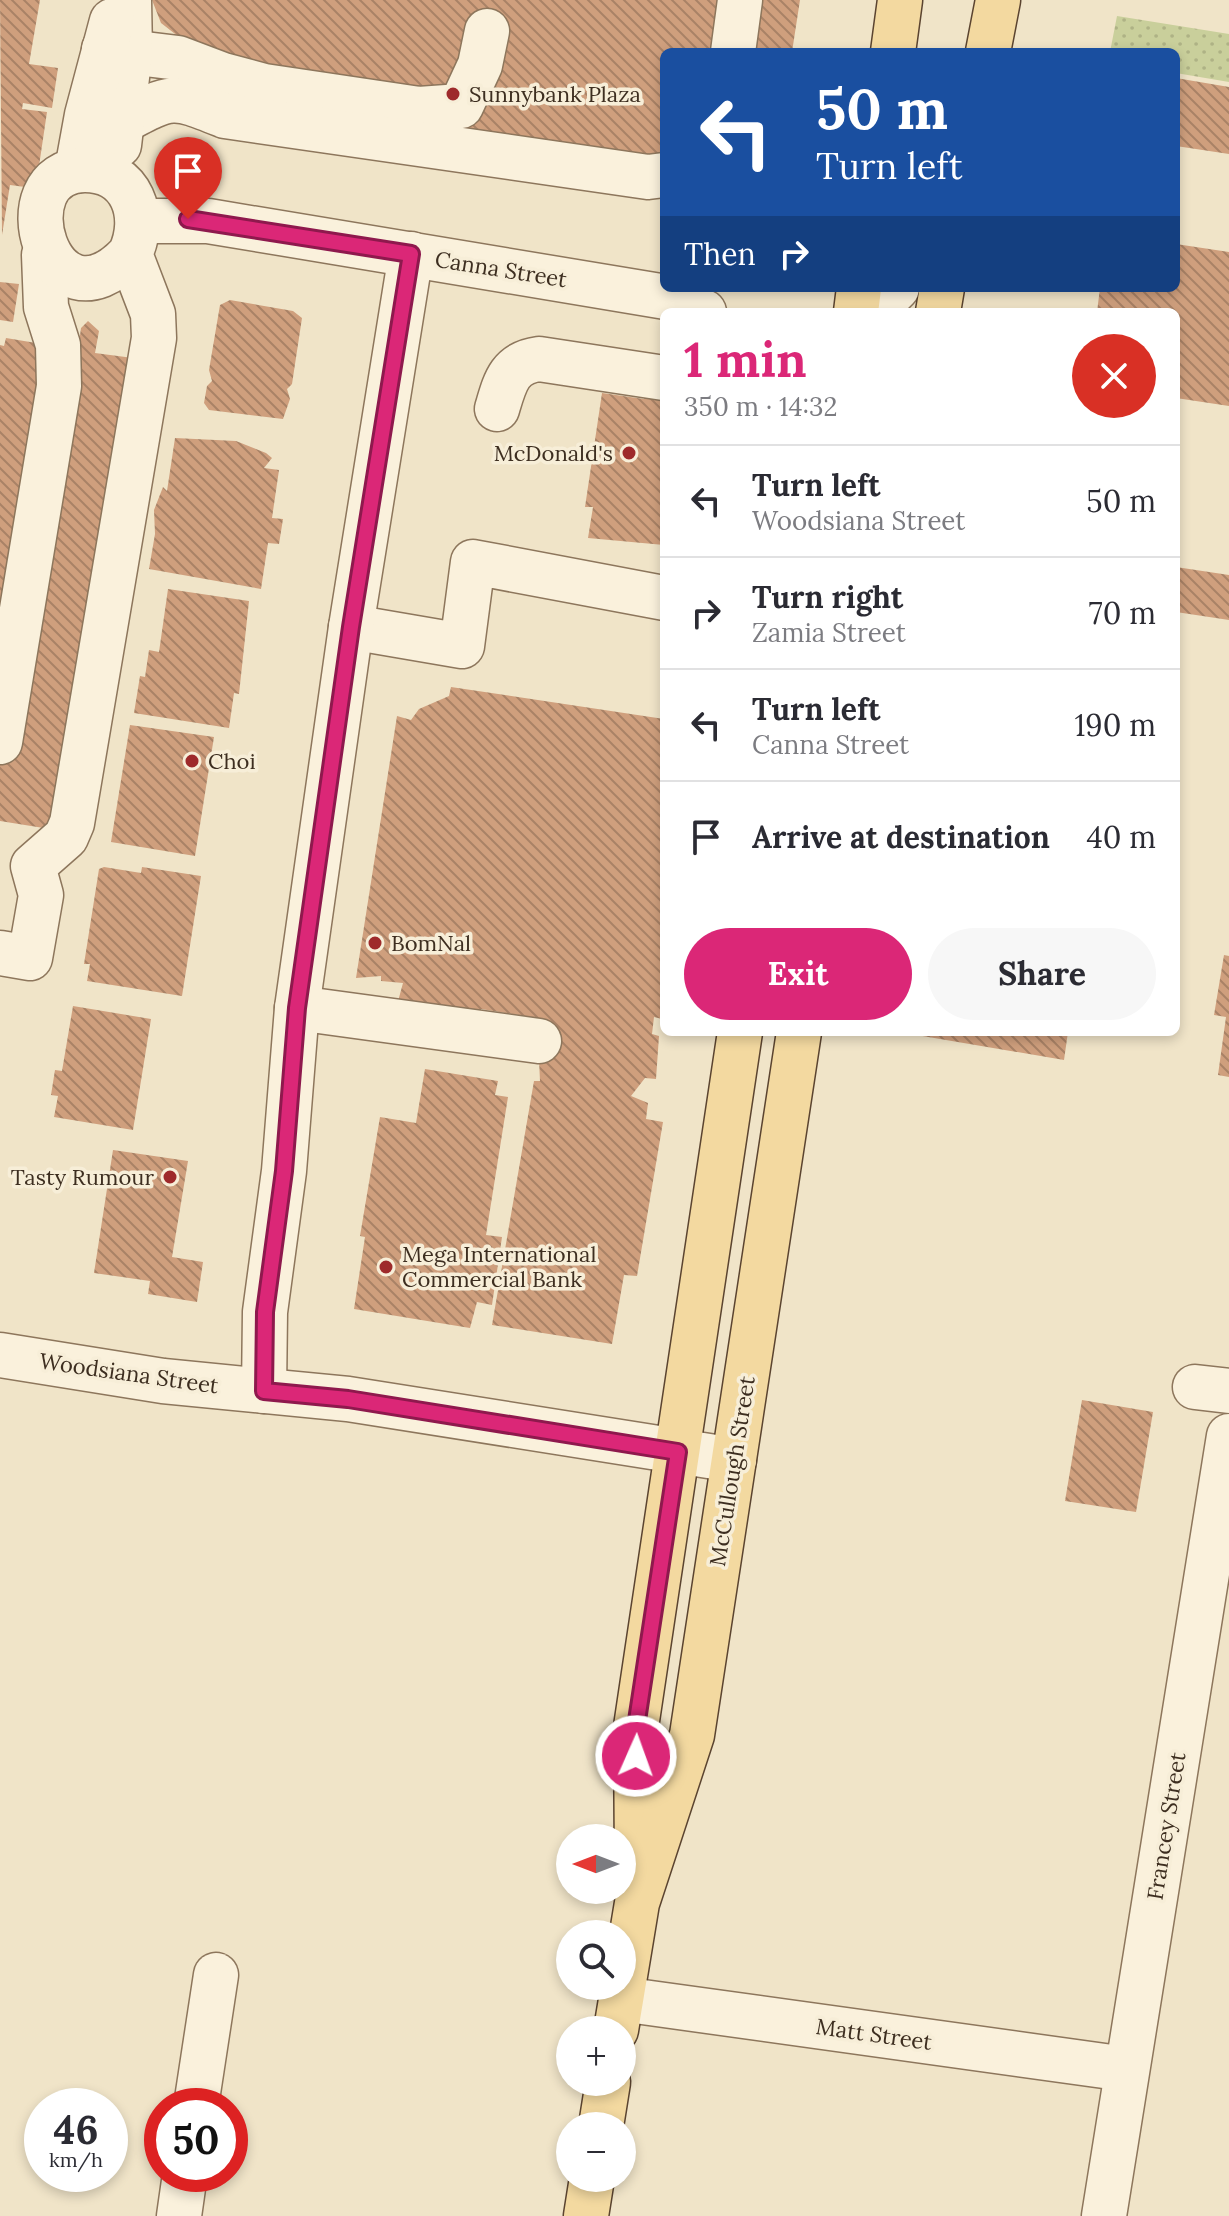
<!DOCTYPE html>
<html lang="en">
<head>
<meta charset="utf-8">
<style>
	body { margin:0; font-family:Lora,serif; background:#f7f7f7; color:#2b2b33; height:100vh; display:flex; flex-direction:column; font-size:30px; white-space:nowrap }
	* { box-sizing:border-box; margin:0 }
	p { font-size:26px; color:#7c7c81 }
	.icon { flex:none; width:44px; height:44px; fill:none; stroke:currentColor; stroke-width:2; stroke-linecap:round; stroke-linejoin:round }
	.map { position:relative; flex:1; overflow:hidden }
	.drawer { position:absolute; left:660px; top:308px; width:520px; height:728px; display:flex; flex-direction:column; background:#fff; border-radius:12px; box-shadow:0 4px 12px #0003 }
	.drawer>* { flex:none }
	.hud { position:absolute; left:660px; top:48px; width:520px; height:244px; border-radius:12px; box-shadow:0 4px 12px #0003; background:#1a4fa0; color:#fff; overflow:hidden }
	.needle { width:52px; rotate:270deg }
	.controls { position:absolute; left:556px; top:1824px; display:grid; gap:16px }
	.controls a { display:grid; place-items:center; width:80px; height:80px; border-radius:50%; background:#fff; box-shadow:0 4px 12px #0003; font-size:40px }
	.speed { position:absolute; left:24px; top:2088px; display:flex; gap:16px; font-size:40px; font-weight:700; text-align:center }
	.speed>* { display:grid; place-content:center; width:104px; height:104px; border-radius:50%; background:#fff; box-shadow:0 4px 12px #0003; line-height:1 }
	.speed small { font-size:20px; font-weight:400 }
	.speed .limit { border:12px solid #d22; background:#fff; color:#111 }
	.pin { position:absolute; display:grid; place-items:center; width:68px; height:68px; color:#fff; margin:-82px -34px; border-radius:50% 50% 50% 0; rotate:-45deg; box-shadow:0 0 8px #0007 }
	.pin .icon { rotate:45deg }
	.me { position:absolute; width:88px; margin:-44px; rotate:2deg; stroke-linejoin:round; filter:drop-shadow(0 0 6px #0008) }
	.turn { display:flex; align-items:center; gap:28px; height:168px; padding:0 24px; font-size:36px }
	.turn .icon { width:104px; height:104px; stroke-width:2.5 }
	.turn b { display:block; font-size:56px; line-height:68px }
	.then { display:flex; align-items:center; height:76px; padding:0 24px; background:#0003; gap:16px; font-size:30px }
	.round { display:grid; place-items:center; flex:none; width:84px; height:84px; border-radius:42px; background:#f7f7f7 }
	.head { display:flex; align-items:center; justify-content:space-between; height:136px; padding:0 24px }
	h1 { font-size:48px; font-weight:800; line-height:60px; color:#db2777 }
	.action { display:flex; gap:16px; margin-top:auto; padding:16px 24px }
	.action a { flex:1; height:92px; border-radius:48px; background:#db2777; color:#fff; font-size:32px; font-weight:800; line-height:92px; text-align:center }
	.action a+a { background:#f7f7f7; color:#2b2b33 }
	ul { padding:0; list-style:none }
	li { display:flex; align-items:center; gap:24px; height:112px; padding:0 24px; border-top:2px solid #e1e1e2 }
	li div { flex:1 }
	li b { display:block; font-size:30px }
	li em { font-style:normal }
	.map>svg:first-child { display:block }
</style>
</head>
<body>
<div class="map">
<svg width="1229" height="2216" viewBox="0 0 1229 2216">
	<defs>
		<pattern id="park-dots" width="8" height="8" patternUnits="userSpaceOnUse" patternTransform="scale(2)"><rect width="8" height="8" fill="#c9cf9b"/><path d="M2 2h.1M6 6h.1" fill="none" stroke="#aeb285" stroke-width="1.8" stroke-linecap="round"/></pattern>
		<pattern id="building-back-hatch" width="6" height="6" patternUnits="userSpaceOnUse" patternTransform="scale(2)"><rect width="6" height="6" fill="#cf9f7d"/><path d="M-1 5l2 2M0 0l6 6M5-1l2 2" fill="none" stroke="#a98266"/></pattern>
	</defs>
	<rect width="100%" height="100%" fill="#f0e4c8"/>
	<!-- park -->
	<polygon fill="url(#park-dots)" points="1117,16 1229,34 1229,82 1176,73 1176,52 1110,52"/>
	<!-- building -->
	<g fill="url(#building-back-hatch)">
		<polygon points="0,0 40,0 29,64 58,68 52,108 23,103 22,109 47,112 39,166 25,187 10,185 2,235"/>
		<polygon points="152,0 800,0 792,52 664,52 664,195 237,129 249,59 220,57 179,37 161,23"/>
		<polygon points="1176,78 1229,87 1229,154 1176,146"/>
		<polygon points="1176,244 1229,252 1229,406 1176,398 1176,312 1097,312 1100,288 1176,288"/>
		<polygon points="0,282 19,284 13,322 0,320"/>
		<polygon points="230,300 293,311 302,318 292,384 287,389 290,399 283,419 209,410 204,403 207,386 212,381 209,370 220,305"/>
		<polygon points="88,321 99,331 95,353 133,358 56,830 0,821 0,345 4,346 6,338 78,350 81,328"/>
		<polygon points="664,360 664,545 588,538 593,507 585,507 602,393 644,399 647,380"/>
		<polygon points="175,438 236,441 266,453 272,458 264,468 279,470 272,518 283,519 279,544 268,543 261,589 149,569 155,534 154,510 163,487 167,491"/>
		<polygon points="1176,567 1229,575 1229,620 1176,612"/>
		<polygon points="168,589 249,601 239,694 234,693 229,728 134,713 140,676 145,677 149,650 159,652"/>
		<polygon points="451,687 664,719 664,1006 662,1019 654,1017 652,1034 659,1036 656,1079 645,1078 631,1096 648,1103 646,1119 663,1122 637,1276 624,1275 612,1344 492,1325 534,1081 540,1081 537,1018 481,1009 480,1017 397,1005 403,983 381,981 381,976 356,978 397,716 411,720 419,709 449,696"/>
		<polygon points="130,725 214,737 195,856 111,842"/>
		<polygon points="104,867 141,873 142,867 201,876 182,996 87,981 90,964 84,964 99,869"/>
		<polygon points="1224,955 1229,956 1229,1077 1218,1075 1226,1017 1214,1015"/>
		<polygon points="73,1006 151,1019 133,1130 54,1117 58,1096 51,1095 55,1070 62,1071"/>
		<polygon points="899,1032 1068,1032 1064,1060"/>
		<polygon points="425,1069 498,1081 495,1095 508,1097 486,1235 502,1237 492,1305 477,1302 470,1328 354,1309 365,1237 360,1236 380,1117 416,1123"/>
		<polygon points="113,1150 188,1161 172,1257 203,1262 197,1302 148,1294 150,1281 94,1273"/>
		<polygon points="1082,1400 1153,1412 1136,1512 1065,1501"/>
	</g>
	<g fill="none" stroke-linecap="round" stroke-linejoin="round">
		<defs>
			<g id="minor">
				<polyline points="104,49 178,58 223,75 264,86 419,109 461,106 480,65 487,31"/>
				<polyline points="733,52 740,0"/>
				<path d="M123,121c50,-27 50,-26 102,-5l423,61 16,-2"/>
				<polyline points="119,145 130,52 129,0"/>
				<polyline points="77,170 87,115 112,21"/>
				<polyline points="140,221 208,221 672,298 704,312"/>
				<polyline points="873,312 897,288"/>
				<path d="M497,409c8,-27 12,-46 42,-50l125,19"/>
				<polyline points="351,627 462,646 473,562 664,598"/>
				<polyline points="0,742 59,386 58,345 46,307 44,255"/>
				<path d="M0,953l30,5 11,-63 -8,-29 33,-29 6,-14 82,-485 -1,-24 -23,-60c18,-38 2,-84 -45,-84 -85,0 -36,170 45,84"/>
				<polyline points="297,1008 539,1041"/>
				<polyline points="0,1355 163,1381 348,1399 734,1460"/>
				<polyline points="1195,1387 1229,1391"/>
				<polyline points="264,1391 265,1312 284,1171 297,1008 351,627 411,254"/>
				<polyline points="621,1999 1126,2069"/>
				<polyline points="196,2106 216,1975"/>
				<polyline points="179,2216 185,2174"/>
				<polyline points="1104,2216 1229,1436"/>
			</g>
			<g id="major">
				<polyline points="893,52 900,0"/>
				<polyline points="988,52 998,0"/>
				<polyline points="856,312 859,288"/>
				<polyline points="938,312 942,288"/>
				<polyline points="637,1864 636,1727 740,1032"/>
				<polyline points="616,2030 637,1903 692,1735 799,1032"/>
				<polyline points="601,2126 608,2082"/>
				<polyline points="586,2216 592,2178"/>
			</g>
		</defs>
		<!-- minor casing -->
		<use href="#minor" stroke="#8d765c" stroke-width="47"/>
		<!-- major casing -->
		<use href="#major" stroke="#5b4430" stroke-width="47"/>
		<!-- minor -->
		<use href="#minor" stroke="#faf1dc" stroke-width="44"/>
		<!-- major -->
		<use href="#major" stroke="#f3d9a0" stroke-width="44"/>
	</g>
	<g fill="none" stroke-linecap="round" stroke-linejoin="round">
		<defs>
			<polyline id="route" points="188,219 411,254 351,627 297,1008 284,1171 265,1312 264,1391 348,1399 678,1452 636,1727 636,1756"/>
		</defs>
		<!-- route casing -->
		<use href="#route" stroke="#8e194d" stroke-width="20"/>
		<!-- route -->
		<use href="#route" stroke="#db2777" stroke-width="14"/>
	</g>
	<!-- markers -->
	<g fill="#9e2a2b" stroke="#f7eed8" stroke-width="3">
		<circle cx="453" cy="94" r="8"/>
		<circle cx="629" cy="453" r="8"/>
		<circle cx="192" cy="761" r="8"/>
		<circle cx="375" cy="943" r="8"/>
		<circle cx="170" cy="1177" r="8"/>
		<circle cx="386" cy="1267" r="8"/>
	</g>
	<g text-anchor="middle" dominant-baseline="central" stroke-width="7" stroke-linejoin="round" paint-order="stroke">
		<!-- poi labels -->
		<g font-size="22" fill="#3d2e20" stroke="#f7eed8" text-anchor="start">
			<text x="469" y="94">Sunnybank Plaza</text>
			<text x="613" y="453" text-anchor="end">McDonald's</text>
			<text x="208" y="761">Choi</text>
			<text x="391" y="943">BomNal</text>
			<text x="154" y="1177" text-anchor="end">Tasty Rumour</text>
			<text x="402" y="1254">Mega International<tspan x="402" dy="25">Commercial Bank</tspan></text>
		</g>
		<!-- street labels -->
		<g font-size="22" fill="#3d2e20" stroke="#f7eed8">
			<text transform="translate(501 269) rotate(9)">Canna Street</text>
			<text transform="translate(129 1373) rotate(8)">Woodsiana Street</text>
			<text transform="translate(732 1471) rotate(-81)">McCullough Street</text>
			<text transform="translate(1166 1826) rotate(-81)">Francey Street</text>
			<text transform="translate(874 2034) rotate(8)">Matt Street</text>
		</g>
	</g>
</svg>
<div class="controls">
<a><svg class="needle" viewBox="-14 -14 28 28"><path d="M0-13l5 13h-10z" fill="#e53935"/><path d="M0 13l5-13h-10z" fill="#7c7c81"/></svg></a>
<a><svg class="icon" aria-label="search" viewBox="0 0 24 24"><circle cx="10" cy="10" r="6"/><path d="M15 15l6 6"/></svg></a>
<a>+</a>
<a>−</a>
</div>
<div class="speed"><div>46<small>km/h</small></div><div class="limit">50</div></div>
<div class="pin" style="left:188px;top:219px;background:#d93025"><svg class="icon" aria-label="arrive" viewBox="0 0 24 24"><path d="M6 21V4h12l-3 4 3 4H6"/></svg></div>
<svg class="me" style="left:636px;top:1756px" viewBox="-20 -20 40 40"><circle r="17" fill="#db2777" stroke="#fff" stroke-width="3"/><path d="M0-11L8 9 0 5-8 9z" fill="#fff"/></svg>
<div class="hud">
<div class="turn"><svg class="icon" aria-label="left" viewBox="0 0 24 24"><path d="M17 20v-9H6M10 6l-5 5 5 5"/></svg><div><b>50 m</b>Turn left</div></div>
<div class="then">Then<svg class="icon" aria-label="right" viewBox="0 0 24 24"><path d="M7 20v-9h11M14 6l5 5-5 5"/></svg></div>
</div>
<section class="drawer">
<div class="head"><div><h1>1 min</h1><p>350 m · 14:32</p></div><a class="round" style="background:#d93025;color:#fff"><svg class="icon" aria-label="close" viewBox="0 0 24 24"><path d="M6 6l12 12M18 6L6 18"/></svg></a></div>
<ul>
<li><svg class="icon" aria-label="left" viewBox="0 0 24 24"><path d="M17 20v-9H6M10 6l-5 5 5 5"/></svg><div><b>Turn left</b><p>Woodsiana Street</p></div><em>50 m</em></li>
<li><svg class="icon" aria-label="right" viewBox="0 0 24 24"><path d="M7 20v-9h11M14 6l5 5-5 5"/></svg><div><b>Turn right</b><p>Zamia Street</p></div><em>70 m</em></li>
<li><svg class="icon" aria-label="left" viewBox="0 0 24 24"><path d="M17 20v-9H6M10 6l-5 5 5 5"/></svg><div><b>Turn left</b><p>Canna Street</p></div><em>190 m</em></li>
<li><svg class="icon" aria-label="arrive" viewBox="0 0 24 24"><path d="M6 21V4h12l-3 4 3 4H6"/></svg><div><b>Arrive at destination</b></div><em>40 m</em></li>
</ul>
<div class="action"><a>Exit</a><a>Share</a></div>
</section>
</div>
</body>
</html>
